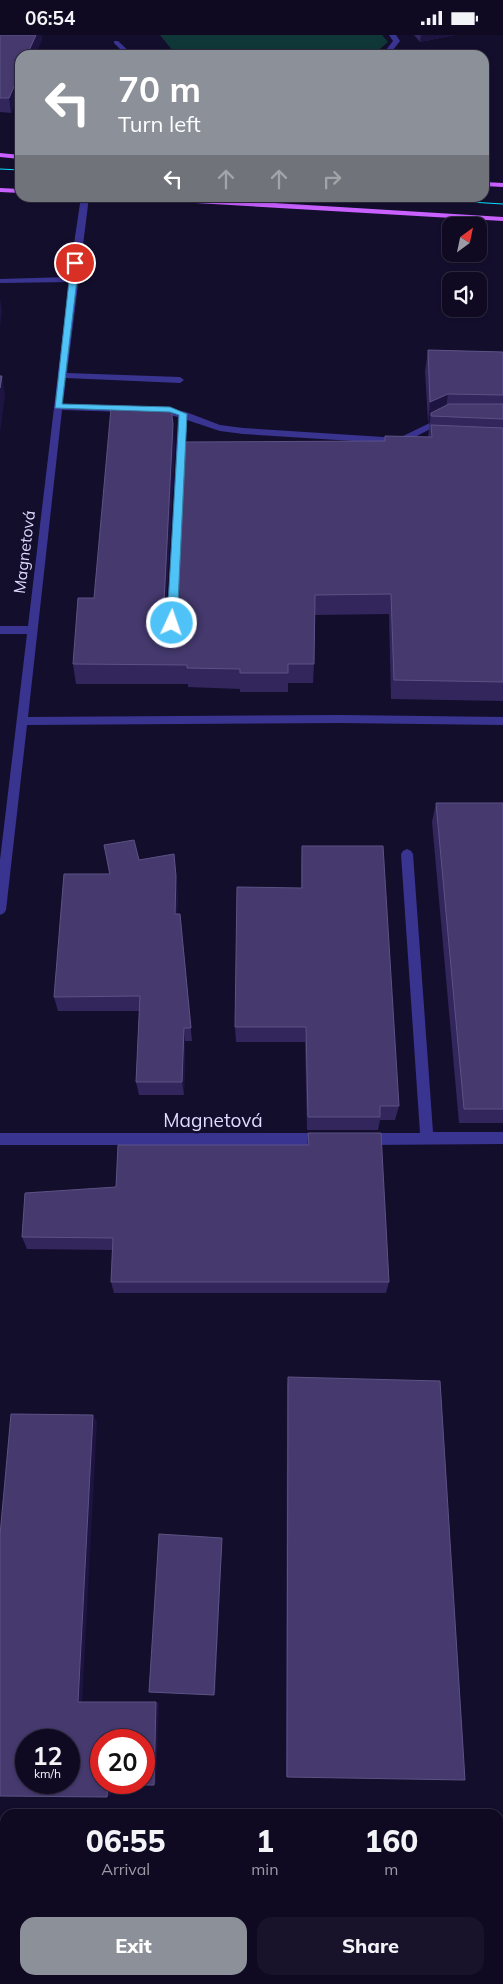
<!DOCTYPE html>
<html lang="en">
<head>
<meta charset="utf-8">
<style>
	body { margin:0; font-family:Mulish,sans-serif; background:#18132a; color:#f1f3f6; height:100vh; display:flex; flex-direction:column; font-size:19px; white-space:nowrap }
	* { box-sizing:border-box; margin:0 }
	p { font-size:16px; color:#9b9aa5 }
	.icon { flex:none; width:28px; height:28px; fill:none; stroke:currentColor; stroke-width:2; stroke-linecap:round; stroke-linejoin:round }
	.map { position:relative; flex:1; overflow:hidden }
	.panel { position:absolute; left:0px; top:1774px; width:504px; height:176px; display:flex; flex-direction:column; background:#0f0a22; border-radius:15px 15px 0 0; box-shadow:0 1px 4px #0004,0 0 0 1px #2f2b40 }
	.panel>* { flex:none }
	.top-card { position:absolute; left:15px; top:15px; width:474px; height:152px; border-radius:15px; box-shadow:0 1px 4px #0004,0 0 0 1px #2f2b40; background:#8c9099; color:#fff; overflow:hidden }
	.needle { width:32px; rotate:33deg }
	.buttons { position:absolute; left:442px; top:182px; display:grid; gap:10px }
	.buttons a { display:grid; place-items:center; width:45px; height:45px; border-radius:10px; background:#0f0a22; box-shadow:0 1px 4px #0004,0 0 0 1px #2f2b40; font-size:25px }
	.speed { position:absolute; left:15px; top:1694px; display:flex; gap:10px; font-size:25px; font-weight:700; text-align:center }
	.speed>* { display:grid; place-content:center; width:65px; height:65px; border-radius:50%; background:#0f0a22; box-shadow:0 1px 4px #0004,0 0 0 1px #2f2b40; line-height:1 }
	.speed small { font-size:12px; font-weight:400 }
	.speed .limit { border:8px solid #d22; background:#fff; color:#111 }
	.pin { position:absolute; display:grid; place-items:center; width:42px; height:42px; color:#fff; margin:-21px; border:2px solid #fff; border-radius:50%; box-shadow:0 1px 5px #0007 }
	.me { position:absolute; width:55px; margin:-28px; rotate:3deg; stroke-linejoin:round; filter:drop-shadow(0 0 4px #0008) }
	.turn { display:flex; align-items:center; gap:18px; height:105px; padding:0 20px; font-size:22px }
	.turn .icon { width:65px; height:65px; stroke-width:2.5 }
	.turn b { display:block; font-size:35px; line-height:42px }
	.lanes { display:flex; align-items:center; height:48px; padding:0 20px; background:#0003; justify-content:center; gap:25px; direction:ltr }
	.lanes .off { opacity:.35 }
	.eta { display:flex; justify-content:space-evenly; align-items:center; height:85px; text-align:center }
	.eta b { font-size:30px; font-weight:800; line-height:35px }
	.button { display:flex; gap:10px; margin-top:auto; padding:10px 20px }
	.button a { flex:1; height:58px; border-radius:15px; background:#8c9099; color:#fff; font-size:20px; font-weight:800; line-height:58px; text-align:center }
	.button a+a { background:#18132a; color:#f1f3f6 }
	.status { display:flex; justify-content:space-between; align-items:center; height:35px; padding:0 25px; background:#0f0a22; direction:ltr }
	.status svg { height:14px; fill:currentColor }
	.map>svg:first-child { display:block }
</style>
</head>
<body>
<div class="status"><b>06:54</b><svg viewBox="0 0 49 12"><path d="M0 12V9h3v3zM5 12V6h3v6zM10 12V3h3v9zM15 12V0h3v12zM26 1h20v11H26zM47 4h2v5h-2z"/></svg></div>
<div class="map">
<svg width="503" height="1949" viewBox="0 0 503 1949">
	<rect width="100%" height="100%" fill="#140e2d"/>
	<!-- green -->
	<polygon fill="#103737" points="160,0 382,0 388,7 373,20 176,20"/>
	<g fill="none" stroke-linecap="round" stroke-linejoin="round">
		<!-- minor -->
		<g fill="#3a3491" fill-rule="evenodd">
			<polygon points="389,0 396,0 400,6 389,20 382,20 393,6"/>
			<polygon points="114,6 118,6 133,20 126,20 114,8"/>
			<polygon points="81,162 89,162 67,338 180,342 184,345 180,348 66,343 63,369 127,371 132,374 127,377 62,375 28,682 340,680 503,682 503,690 340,688 27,690 6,875 4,878 0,880 0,825 27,599 0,599 0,591 28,591 69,247 0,248 0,244 69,242"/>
			<polygon points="154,371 186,377 220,390 243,393 399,403 440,383 446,383 448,385 401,409 243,399 220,396 187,385 177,588 172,592 167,588 178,382 151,376 149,374"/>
			<polygon points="407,814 411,816 413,819 433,1097 503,1097 503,1109 365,1110 360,1108 358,1104 360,1100 365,1098 420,1098 401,819 403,816"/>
			<polygon points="0,1098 325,1098 330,1100 332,1104 330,1108 325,1110 0,1110"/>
		</g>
		<!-- major -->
		<g fill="#c861ff" fill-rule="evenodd">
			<polygon points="0,118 20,120 20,124 0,122"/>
			<polygon points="484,147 503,148 503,152 484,151"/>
			<polygon points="0,153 20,154 20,158 0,157"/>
			<polygon points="122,162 175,162 503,182 503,186 126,164"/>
		</g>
		<!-- tram -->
		<g stroke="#06dfff" stroke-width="1">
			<polyline points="0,134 20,135"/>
			<polyline points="387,162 503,169"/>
		</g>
		<defs>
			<g id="rail">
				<polyline points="0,1894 5,1894"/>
				<polyline points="499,1909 503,1909"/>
			</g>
		</defs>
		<!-- rail casing -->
		<use href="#rail" stroke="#06dfff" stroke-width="7"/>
		<!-- rail -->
		<use href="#rail" stroke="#140e2d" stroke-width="5" stroke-dasharray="14" stroke-linecap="butt"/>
	</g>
	<!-- wall -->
	<g fill="#32265c">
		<polygon points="0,0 41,0 42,4 35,20 20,20 20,57 11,78 0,77"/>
		<polygon points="414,0 455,0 420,7"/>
		<polygon points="428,315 503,317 503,666 391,664 389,579 315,580 314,629 313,648 288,648 288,657 240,657 240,654 188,652 188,649 76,649 73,629 94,563 175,409 166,571 171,574 385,406 385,401 428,402 430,386 428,387 425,336"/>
		<polygon points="436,768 503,768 503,1088 459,1088 432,787"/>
		<polygon points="104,810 139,825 178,857 177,879 180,879 192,1006 185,1006 184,1060 139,1060 136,1047 139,976 58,976 54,962 109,839"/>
		<polygon points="302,811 399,1071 395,1085 380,1085 378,1095 307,1095 305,1007 236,1007 235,992 301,853 301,828"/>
		<polygon points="308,1098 389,1247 386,1258 114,1258 111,1247 112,1215 27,1214 22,1202 116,1152 307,1110"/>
		<polygon points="288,1342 287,1742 286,1741 287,1351"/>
		<polygon points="222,1507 215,1660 149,1657"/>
	</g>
	<!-- shaded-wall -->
	<g fill="#1e1442">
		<polygon points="36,0 41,0 42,4 35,20 27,20"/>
		<polygon points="421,0 455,0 420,7"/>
		<polygon points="20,38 20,57 11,78 9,63"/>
		<polygon points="0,263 2,275 0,292"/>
		<polygon points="2,341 5,360 0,398 0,353"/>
		<polygon points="448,359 445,379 431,378 430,386 428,387 430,367"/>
		<polygon points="173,389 175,409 165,588 164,568"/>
		<polygon points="176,841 178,857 176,894 175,879"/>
		<polygon points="184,993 185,1006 184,1060 182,1047"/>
		<polygon points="93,1380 97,1387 82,1668 78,1667"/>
		<polygon points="222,1503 222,1507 215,1660 214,1660"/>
		<polygon points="156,1667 159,1668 156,1748 154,1750"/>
		<polygon points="112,1749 111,1760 107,1762 108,1750"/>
	</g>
	<!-- building -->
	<g fill="#45396e" stroke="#5d5284" fill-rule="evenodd">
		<polygon points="0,0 36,0 27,20 20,20 20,38 9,63 0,63"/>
		<polygon points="428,315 503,317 503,360 448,359 430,367"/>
		<polygon points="0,341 2,341 0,353"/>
		<polygon points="449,369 503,369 503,384 431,381 431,378"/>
		<polygon points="111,373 171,373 173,389 164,568 171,574 178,569 186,407 385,406 385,401 432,402 431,390 503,393 503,647 394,645 391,559 315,560 314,629 288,629 288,638 240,638 240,634 187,633 187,630 73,629 78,563 94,563"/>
		<polygon points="436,768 503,768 503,1074 464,1074"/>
		<polygon points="134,805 139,825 174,819 176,841 175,879 180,879 191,993 184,993 182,1047 136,1047 140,961 54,962 64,839 110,839 104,810"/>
		<polygon points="302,811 383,811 399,1071 380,1071 380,1082 308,1082 306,992 235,992 237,852 302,853"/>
		<polygon points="308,1098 381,1098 389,1247 111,1247 113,1203 22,1202 25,1158 116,1152 118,1110 309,1110"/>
		<polygon points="288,1342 440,1346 465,1745 287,1742"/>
		<path d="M11,1379l82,1 -15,287h78l-2,83h-46l-1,12 -107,-1v-261zM26,1705h43v43h-43zM101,1705h43v43h-43z"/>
		<polygon points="159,1499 222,1503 214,1660 149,1657"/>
	</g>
	<!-- route -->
	<polygon fill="#4fc3f7" stroke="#337fa1" points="75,226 79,228 62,369 170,372 187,379 177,588 172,591 167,588 179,380 170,377 55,373 71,228"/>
	<g text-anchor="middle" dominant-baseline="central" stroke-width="5" stroke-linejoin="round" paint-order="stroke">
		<!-- far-street labels -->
		<g font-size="16" fill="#dfdaff" stroke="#140e2d">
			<text transform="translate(24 517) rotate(-83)">Magnetová</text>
		</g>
		<!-- street labels -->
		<g font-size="19" fill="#dfdaff" stroke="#140e2d">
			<text x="213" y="1085">Magnetová</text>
		</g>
	</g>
</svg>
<div class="buttons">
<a><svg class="needle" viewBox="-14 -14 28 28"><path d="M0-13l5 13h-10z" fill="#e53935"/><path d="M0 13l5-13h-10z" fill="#9b9aa5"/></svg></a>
<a><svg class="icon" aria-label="sound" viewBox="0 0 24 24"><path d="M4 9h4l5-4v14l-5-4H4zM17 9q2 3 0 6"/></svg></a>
</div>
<div class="speed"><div>12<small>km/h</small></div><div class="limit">20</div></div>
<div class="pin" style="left:75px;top:228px;background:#d93025"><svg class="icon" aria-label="arrive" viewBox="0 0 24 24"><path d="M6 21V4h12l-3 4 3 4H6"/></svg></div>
<svg class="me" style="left:172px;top:588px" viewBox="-20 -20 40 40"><circle r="17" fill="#4fc3f7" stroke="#fff" stroke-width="3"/><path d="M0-11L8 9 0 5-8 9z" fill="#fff"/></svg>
<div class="top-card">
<div class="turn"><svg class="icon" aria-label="left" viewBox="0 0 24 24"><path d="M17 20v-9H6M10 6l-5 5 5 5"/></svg><div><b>70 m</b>Turn left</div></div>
<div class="lanes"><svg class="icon" aria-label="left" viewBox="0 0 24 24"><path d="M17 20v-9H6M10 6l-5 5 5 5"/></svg><svg class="icon off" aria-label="ahead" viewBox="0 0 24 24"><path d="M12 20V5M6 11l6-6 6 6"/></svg><svg class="icon off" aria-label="ahead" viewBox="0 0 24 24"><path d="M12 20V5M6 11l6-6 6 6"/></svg><svg class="icon off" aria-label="right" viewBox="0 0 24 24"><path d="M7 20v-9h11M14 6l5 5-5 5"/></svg></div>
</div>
<section class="panel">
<div class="eta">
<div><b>06:55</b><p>Arrival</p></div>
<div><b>1</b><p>min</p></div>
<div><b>160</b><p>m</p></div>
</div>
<div class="button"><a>Exit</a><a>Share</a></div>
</section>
</div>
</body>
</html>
